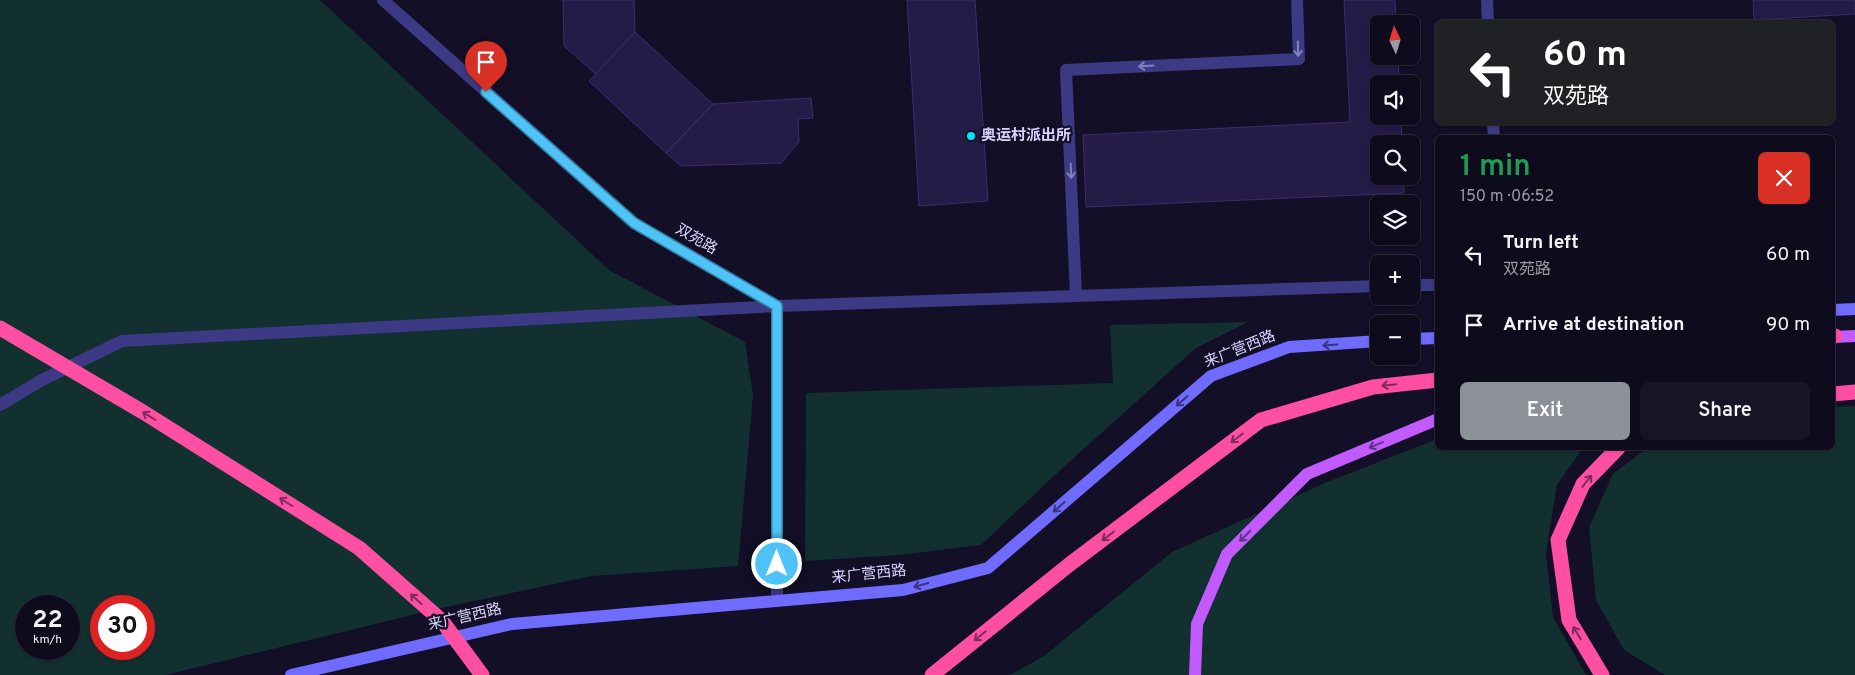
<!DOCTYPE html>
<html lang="en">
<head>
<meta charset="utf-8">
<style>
	body { margin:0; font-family:Overpass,"Noto Sans SC",sans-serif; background:#171425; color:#f1f3f6; height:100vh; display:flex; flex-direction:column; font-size:19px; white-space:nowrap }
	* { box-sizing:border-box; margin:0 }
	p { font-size:16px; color:#9b9ba3 }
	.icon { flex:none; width:28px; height:28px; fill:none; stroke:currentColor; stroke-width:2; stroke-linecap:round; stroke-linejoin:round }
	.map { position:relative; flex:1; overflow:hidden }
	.panel { position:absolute; left:1435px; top:135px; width:400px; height:315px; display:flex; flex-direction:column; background:#0e0b1c; border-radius:8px; box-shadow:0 1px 4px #0004,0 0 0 1px #2e2b3b }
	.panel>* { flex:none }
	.top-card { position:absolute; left:1435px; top:20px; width:400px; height:105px; border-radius:8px; box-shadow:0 1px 4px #0004,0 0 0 1px #2e2b3b; background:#202124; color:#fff; overflow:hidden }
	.needle { width:32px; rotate:356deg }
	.fabs { position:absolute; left:1370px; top:15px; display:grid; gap:10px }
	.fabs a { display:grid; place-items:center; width:50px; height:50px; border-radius:8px; background:#0e0b1c; box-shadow:0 1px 4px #0004,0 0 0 1px #2e2b3b; font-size:25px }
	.speed { position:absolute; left:15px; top:595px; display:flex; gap:10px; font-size:25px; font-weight:700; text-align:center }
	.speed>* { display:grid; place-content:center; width:65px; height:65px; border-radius:50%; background:#0e0b1c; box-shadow:0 1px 4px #0004,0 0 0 1px #2e2b3b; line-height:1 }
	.speed small { font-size:12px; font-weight:400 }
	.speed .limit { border:8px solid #d22; background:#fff; color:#111 }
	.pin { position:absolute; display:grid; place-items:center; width:42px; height:42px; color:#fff; margin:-51px -21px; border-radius:50% 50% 50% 0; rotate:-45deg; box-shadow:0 0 5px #0007 }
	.pin .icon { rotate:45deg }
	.me { position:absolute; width:55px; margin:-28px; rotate:0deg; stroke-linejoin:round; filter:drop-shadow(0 0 4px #0008) }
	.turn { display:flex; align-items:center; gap:18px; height:105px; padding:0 25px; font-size:22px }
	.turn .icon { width:65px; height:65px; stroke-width:2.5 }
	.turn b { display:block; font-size:35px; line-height:42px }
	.round { display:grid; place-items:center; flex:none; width:52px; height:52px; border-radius:8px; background:#171425 }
	.head { display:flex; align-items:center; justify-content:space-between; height:85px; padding:0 25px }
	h1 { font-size:30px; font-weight:600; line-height:38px; color:#1e9e55 }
	.action { display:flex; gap:10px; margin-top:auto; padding:10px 25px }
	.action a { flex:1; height:58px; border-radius:8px; background:#8c9099; color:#fff; font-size:20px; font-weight:600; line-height:58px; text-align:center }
	.action a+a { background:#171425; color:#f1f3f6 }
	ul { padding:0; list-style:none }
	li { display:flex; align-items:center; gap:15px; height:70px; padding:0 25px }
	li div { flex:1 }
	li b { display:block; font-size:19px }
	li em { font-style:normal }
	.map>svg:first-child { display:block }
</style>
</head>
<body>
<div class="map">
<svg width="1855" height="675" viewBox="0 0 1855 675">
	<rect width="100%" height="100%" fill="#130f26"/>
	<!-- green -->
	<g fill="#12302f" fill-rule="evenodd">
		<path d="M0,0h320l289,270 136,72 8,53 -15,171 -146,10 -151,32 -276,67h-165zM26,606h43v43h-43zM101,606h43v43h-43z"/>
		<polygon points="1248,322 1196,348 1057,473 981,545 899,555 805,561 806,393 1113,383 1110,325"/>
		<polygon points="1855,406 1855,675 1665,675 1624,650 1596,600 1589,527 1613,474 1647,448 1832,448 1833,407"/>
		<polygon points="1437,439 1438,448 1583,448 1557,485 1546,553 1553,617 1586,675 1010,675 1044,656 1172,552 1325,483"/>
	</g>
	<!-- building -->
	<g fill="#241b47" stroke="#3b2d73">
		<polygon points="563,0 634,0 635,32 596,74 564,46"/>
		<polygon points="907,0 975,0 988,201 919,206"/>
		<polygon points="1344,0 1395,0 1396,24 1379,24 1379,56 1398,56 1399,84 1379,84 1379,116 1401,116 1402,144 1379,144 1379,176 1403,176 1404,193 1086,207 1083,135 1350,122"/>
		<polygon points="1753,0 1855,0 1855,14 1754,20"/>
		<polygon points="635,32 713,104 666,153 589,81"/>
		<polygon points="811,98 813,118 798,119 799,142 781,163 681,166 666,153 713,104"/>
	</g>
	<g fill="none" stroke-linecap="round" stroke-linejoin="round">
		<!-- lane -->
		<polyline stroke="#3d3a85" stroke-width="12" points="1076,296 1066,70 1299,59 1297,0"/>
		<!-- street -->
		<g stroke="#3d3a85" stroke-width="12">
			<polyline points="383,0 634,223 777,306 777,601"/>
			<polyline points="1487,0 1488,22"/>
			<polyline points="1493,122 1494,138"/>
			<polyline points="1411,285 1438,285"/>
			<polyline points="0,405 42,380 122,341 777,306 1379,286"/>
		</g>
		<!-- secondary -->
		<g stroke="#6f6bff" stroke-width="12">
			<polyline points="1832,310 1855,309"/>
			<polyline points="1411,339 1438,338"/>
			<polyline points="291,675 512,624 903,590 988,568 1211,376 1289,347 1379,341"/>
		</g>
		<!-- primary -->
		<g stroke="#c25bff" stroke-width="12">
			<polyline points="1832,337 1855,336"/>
			<polyline points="1195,675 1197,624 1227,554 1307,474 1438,419"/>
		</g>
		<!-- highway -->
		<g stroke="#ff4fa3" stroke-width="15">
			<polyline points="0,328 143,412 359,548 442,621 482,675"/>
			<polyline points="1832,337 1835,336"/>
			<polyline points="1832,394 1855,392"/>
			<polyline points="932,675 1070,564 1261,420 1373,387 1438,380"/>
			<polyline points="1602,675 1569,620 1558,540 1583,484 1618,448"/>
		</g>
	</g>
	<!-- one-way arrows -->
	<defs><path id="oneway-shaft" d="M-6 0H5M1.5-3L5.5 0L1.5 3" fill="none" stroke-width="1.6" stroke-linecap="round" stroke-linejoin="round" transform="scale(1.25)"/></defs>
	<g stroke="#837fbc">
		<use href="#oneway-shaft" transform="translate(1298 49) rotate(89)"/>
		<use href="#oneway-shaft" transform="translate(1146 66) rotate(177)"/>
		<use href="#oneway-shaft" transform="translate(1071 171) rotate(87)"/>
	</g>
	<g stroke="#38347d">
		<use href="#oneway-shaft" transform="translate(1330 345) rotate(176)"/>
		<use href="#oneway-shaft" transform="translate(1182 401) rotate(139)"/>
		<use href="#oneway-shaft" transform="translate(1059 507) rotate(139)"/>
		<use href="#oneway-shaft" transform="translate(921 585) rotate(165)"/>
	</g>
	<g stroke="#7d2c5e">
		<use href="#oneway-shaft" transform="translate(1389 385) rotate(174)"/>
		<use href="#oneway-shaft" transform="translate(149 416) rotate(-148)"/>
		<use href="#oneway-shaft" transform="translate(1237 438) rotate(143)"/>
		<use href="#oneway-shaft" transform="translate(1587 481) rotate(-51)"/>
		<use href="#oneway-shaft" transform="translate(286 502) rotate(-148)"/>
		<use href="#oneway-shaft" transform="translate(1108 536) rotate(143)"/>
		<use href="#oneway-shaft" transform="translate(416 599) rotate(-138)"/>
		<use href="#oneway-shaft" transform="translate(1577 633) rotate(-121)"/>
		<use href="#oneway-shaft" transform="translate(980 636) rotate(141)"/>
	</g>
	<g stroke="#623188">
		<use href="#oneway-shaft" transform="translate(1376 445) rotate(157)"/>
		<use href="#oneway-shaft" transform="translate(1245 536) rotate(135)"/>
	</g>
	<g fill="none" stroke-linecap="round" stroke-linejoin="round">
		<defs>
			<polyline id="route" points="486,92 634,223 777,306 777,564"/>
		</defs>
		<!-- route casing -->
		<use href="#route" stroke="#337fa1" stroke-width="12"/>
		<!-- route -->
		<use href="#route" stroke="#4fc3f7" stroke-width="9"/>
	</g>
	<!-- markers -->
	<circle fill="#00e5ff" stroke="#130f26" stroke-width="2" cx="971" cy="136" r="5"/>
	<g text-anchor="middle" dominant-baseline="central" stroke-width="4.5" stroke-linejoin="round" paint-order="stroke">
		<!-- poi labels -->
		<g font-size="15" font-weight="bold" fill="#d9d4ff" stroke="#130f26" text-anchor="start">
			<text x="981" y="136">奥运村派出所</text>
		</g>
		<!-- street labels -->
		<g font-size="15" fill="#d9d4ff" stroke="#130f26">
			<text transform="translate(696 240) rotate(30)">双苑路</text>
			<text transform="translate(1240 350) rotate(-22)">来广营西路</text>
			<text transform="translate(869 575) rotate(-6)">来广营西路</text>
			<text transform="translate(465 618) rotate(-13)">来广营西路</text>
		</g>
	</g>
</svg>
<div class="fabs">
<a><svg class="needle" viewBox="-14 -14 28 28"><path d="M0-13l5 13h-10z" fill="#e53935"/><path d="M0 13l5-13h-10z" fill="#9b9ba3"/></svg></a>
<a><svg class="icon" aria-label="sound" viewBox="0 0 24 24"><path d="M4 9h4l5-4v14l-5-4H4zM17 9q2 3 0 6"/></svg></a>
<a><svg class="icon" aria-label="search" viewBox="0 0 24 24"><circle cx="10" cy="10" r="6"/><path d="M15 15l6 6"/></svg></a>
<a><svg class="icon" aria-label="layers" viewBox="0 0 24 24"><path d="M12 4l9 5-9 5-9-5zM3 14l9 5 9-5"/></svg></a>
<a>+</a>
<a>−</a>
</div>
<div class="speed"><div>22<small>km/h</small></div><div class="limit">30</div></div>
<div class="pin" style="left:486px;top:92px;background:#d93025"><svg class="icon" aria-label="arrive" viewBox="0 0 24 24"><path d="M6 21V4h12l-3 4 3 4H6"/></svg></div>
<svg class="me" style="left:777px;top:564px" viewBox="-20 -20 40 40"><circle r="17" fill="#4fc3f7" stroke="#fff" stroke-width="3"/><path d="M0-11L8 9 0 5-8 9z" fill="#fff"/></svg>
<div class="top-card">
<div class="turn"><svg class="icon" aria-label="left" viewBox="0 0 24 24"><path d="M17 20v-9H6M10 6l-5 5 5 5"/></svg><div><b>60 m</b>双苑路</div></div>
</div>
<section class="panel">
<div class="head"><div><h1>1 min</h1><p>150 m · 06:52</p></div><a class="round" style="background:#d93025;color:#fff"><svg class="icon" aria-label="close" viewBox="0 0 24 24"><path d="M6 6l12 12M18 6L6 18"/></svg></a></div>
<ul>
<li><svg class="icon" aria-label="left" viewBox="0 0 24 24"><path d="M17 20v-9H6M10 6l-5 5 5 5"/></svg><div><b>Turn left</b><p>双苑路</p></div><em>60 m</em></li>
<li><svg class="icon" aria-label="arrive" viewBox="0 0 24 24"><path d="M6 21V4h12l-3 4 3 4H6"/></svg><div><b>Arrive at destination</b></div><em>90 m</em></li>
</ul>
<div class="action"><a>Exit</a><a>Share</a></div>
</section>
</div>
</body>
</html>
